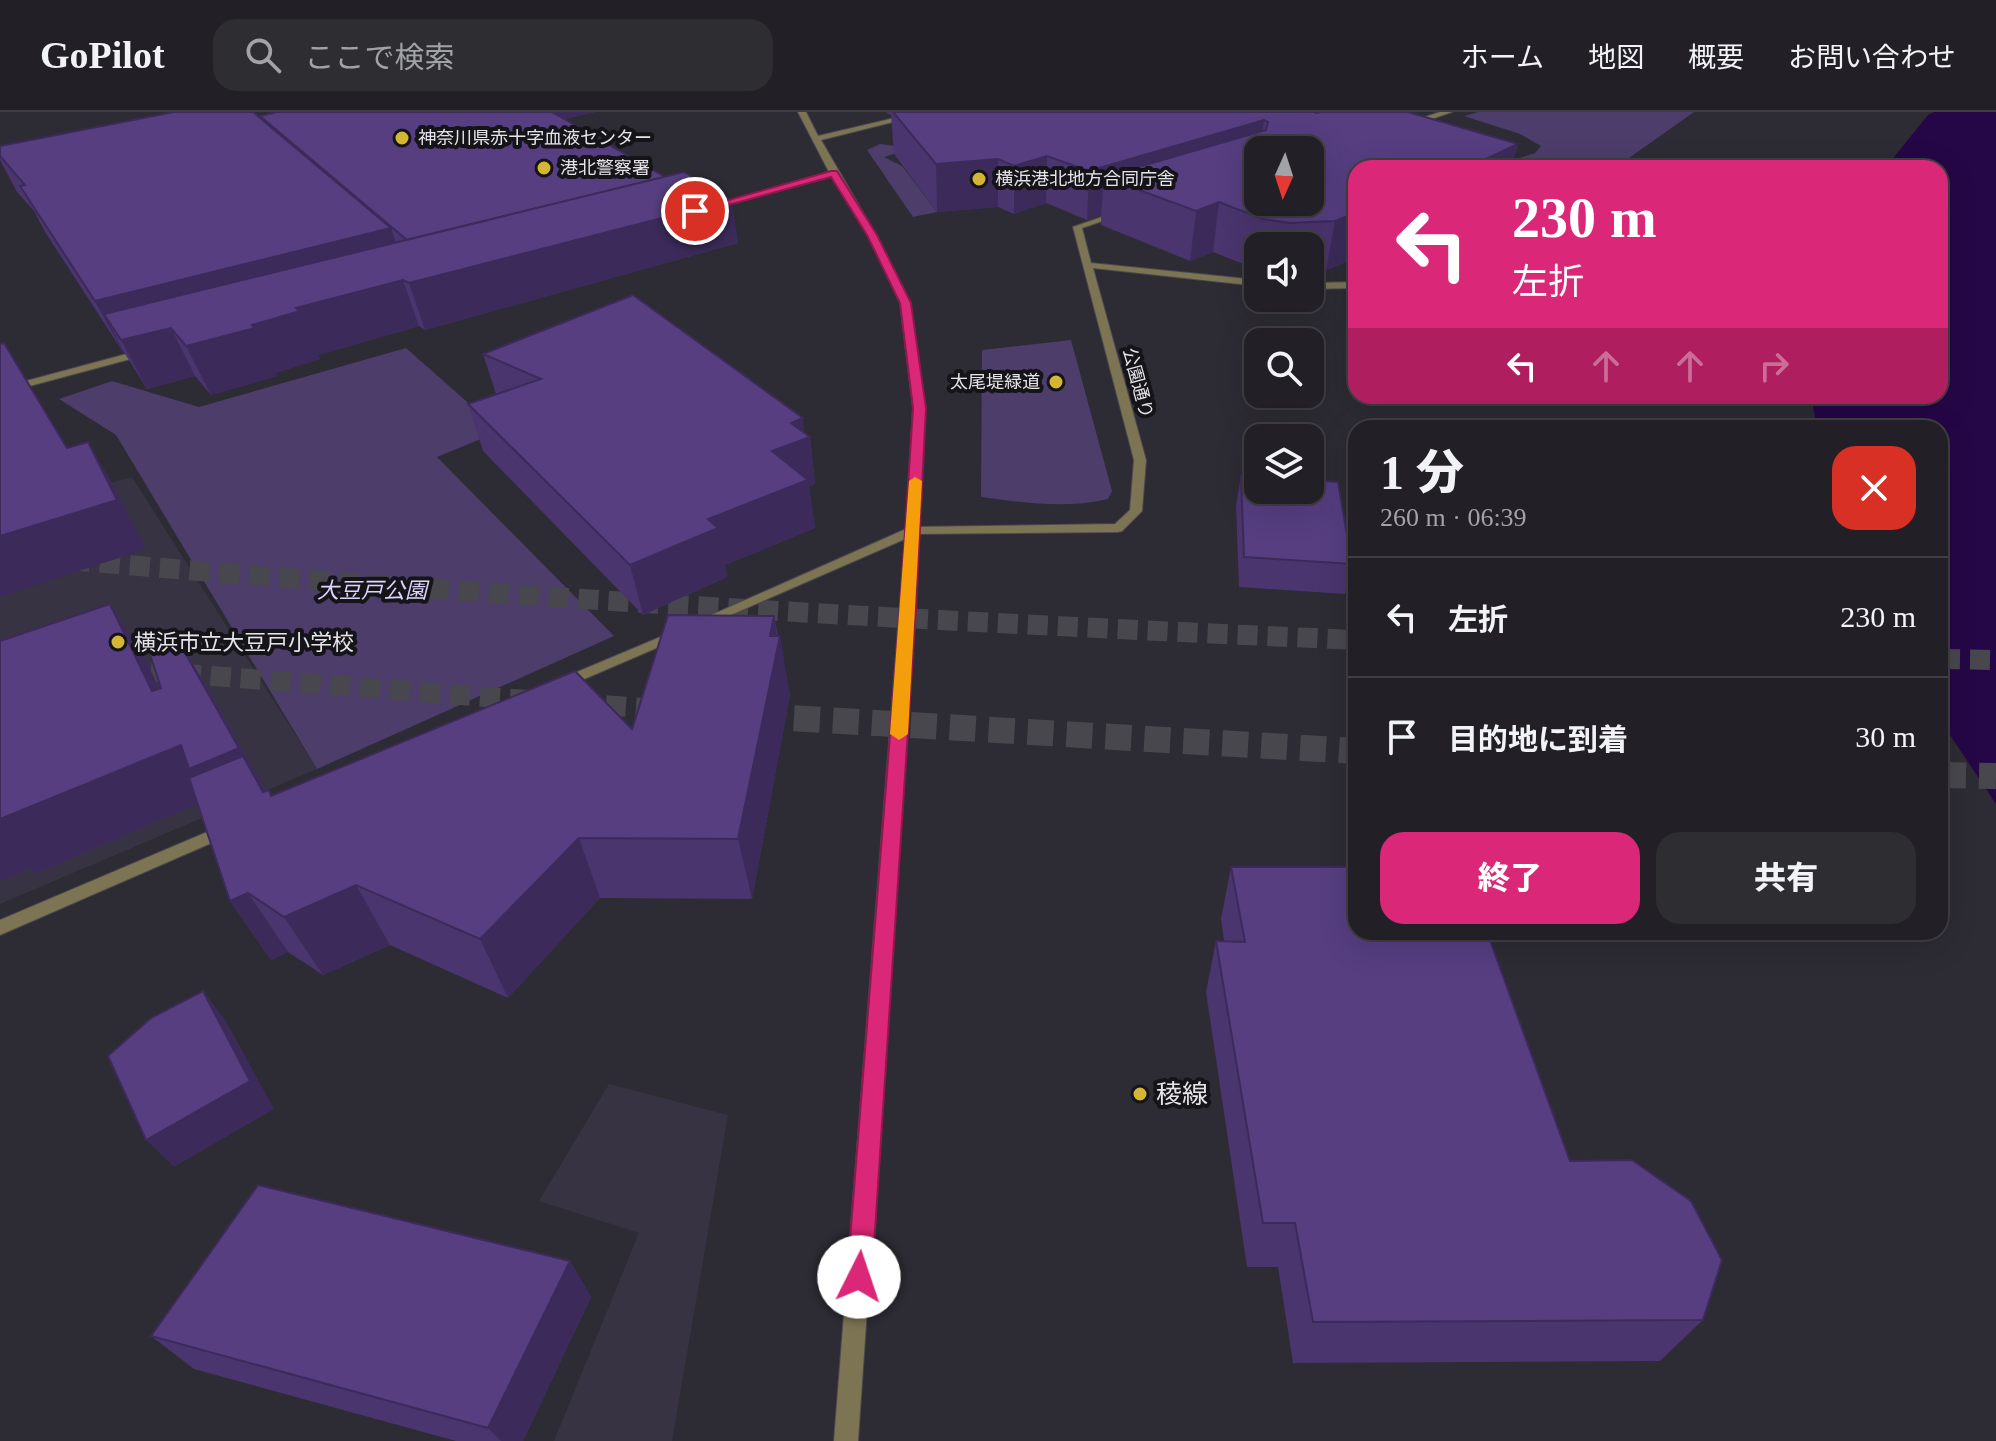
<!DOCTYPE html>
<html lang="ja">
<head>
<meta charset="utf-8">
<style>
	body { margin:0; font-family:"Times New Roman","Noto Sans JP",serif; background:#2e2d32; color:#f1f3f6; height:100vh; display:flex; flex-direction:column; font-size:30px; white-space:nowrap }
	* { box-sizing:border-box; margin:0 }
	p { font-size:26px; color:#a2a3a7 }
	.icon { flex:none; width:44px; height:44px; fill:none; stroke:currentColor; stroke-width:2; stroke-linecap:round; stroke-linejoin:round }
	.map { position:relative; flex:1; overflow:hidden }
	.side { position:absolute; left:1348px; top:308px; width:600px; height:520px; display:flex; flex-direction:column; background:#222026; border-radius:24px; box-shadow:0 8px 32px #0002,0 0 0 2px #3f3e43 }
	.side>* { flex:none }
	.guide { position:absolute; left:1348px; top:48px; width:600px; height:244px; border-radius:24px; box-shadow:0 8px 32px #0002,0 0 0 2px #3f3e43; background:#db2777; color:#fff; overflow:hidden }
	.needle { width:52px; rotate:183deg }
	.controls { position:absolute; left:1244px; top:24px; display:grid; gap:16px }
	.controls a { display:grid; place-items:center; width:80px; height:80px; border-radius:16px; background:#222026; box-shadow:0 8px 32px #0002,0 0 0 2px #3f3e43; font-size:40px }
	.pin { position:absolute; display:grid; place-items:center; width:68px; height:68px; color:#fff; margin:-34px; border:4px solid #fff; border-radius:50%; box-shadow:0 2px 8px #0007 }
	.me { position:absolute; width:88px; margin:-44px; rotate:4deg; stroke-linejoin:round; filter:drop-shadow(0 0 6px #0008) }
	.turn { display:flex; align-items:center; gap:28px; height:168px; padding:0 32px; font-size:36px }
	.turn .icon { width:104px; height:104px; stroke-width:2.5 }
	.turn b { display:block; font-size:56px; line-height:68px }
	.lanes { display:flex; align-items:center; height:76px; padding:0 32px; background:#0003; justify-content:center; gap:40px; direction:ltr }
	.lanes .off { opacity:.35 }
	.round { display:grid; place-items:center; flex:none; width:84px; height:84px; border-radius:24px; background:#2e2d32 }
	.overview { display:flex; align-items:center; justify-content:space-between; height:136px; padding:0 32px }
	h1 { font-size:48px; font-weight:800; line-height:60px }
	.action { display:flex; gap:16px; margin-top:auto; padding:16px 32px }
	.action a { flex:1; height:92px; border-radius:24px; background:#db2777; color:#fff; font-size:32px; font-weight:800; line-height:92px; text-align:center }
	.action a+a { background:#2e2d32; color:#f1f3f6 }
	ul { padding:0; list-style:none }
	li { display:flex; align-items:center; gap:24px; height:120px; padding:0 32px; border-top:2px solid #3f3e43 }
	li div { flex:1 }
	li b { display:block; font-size:30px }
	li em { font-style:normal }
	header { display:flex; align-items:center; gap:48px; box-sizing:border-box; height:112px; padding:0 40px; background:#222026; border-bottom:2px solid #3f3e43 }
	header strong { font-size:38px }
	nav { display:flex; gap:44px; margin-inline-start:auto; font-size:28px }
	.search { width:560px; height:72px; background:#2e2d32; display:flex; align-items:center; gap:20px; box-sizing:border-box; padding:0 28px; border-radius:24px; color:#a2a3a7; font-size:30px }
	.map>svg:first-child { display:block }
</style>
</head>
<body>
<header>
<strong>GoPilot</strong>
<div class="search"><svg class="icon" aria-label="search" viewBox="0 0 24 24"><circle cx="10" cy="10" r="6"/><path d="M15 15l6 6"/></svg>ここで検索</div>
<nav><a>ホーム</a><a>地図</a><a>概要</a><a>お問い合わせ</a></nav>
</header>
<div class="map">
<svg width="1996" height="1329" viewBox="0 0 1996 1329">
	<rect width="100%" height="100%" fill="#2d2b33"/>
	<!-- built -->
	<g fill="#383342">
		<polygon points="132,365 317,657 0,792 0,402"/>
		<polygon points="609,972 728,1003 672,1329 554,1329 639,1121 539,1089"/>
	</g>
	<!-- green -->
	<g fill="#4c3d6a">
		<polygon points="1478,0 1694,0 1615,56 1490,56 1535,41 1541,34 1520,22 1464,4"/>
		<polygon points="880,32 912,36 884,45 902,54 937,100 913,105 867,38"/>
		<path d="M1071,228l41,151 -4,8c-43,10 -84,4 -127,-2l1,-147z"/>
		<polygon points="406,236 500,319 437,345 614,524 317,657 116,323 59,287 112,269 199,295"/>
	</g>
	<!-- water -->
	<polygon fill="#250747" points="1934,0 1996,0 1996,692 1940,608 1940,316 1817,316 1811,284 1940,284 1940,56 1885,56 1928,3"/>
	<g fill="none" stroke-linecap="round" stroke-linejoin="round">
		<!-- motorway-tunnel-far1 -->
		<g stroke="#49474e" stroke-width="20" stroke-dasharray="20 10" stroke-linecap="butt">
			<path d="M70,448c428,38 857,61 1286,80"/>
			<polyline points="1940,547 1996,548"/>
			<polyline points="121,557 539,589"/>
			<polyline points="576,591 671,598"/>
		</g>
		<!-- motorway-tunnel -->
		<g stroke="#49474e" stroke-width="26" stroke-dasharray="26 13" stroke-linecap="butt">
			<polyline points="667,598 671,598"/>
			<polyline points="755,604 1356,639"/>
			<polyline points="1940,663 1996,664"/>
		</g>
		<defs>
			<g id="minor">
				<polygon points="1440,0 1452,0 1411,14 1404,12"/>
				<polygon points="1116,100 1123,102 1082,116 1091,151 1258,168 1258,174 1093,156 1146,348 1142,399 1122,419 1118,420 908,422 907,419 913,415 1115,412 1130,398 1134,348 1073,115"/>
				<polygon points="1356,170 1356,176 1310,177 1310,171"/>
			</g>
			<g id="tertiary">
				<polygon points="798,0 806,0 818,24 920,0 933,0 821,28 876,123 910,191 925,296 915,497 858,1329 834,1329 905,427 703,515 693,515 691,512 906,417 913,296 900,191 868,123 832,64 714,97 710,94 829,60"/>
				<polygon points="145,237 149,238 149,242 0,282 0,276"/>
				<polygon points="677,518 684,522 682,525 568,574 563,576 556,571 558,568"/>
				<polygon points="226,712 232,714 234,718 232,722 0,823 0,808"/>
			</g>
		</defs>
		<!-- minor casing -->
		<use href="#minor" stroke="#4b4950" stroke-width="2"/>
		<!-- tertiary casing -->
		<use href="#tertiary" stroke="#4b4950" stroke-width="2"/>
		<!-- minor -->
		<use href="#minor" fill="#7c7453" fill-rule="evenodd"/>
		<!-- tertiary -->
		<use href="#tertiary" fill="#7c7453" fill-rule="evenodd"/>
	</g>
	<!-- wall -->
	<g fill="#4a356e">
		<polygon points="273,0 595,0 564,7 665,65 714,81 738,131 425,218 419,214 318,243 320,247 275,261 277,264 211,283 195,264 147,277 124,240 123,240 45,120 34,99 17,80 0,48 0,34 261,7 260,4 274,1"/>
		<polygon points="885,0 1408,0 1518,32 1511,56 1356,56 1326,159 1310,160 1310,134 1258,134 1258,158 1213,140 1190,149 1101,113 1101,103 1087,108 1046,91 1014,102 998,95 937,100 894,42 891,3"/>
		<polygon points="483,242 804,321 810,325 815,372 809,375 815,416 725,453 727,465 643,503 483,339 468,292 496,282"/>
		<polygon points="1241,364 1352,452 1345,482 1239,475 1236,393"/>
		<polygon points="774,504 790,583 752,787 600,786 508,886 390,833 323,863 288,840 271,848 230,789 197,692 35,762 31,756 2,769 0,767 0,529 143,542 159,576 161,576 171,516 202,567 266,679 273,684 632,617"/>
		<polygon points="1231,755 1570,1049 1703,1208 1660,1249 1293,1251 1278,1155 1247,1155 1206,880 1216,829 1224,829 1221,807"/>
		<polygon points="570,1149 591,1185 523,1329 456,1329 194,1257 151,1224"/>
	</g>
	<!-- shaded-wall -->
	<g fill="#3c2b5a">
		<polygon points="537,0 595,0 540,12"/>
		<polygon points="1264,8 1259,38 1104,65 1101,103 1087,108 1089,59"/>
		<polygon points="1518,32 1511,56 1476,56 1477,51"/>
		<polygon points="1047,44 1046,91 1014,102 1014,54"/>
		<polygon points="998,47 998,95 937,100 936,52"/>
		<polygon points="705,77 713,77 716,92 732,88 738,131 425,218 409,171"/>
		<polygon points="1219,90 1213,140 1190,149 1196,99"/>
		<polygon points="1356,101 1356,146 1326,159 1335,109"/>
		<polygon points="391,116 407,164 171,216 195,264 147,277 121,228 104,202 124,240 123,240 95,189"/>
		<polygon points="403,168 419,214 318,243 320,247 275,261 277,264 211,283 186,234 252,213 296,196"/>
		<polygon points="803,306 805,327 810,325 815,372 809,375 815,416 725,453 727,465 643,503 630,453 708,407 772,339 791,311"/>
		<polygon points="88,330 116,378 146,437 0,485 0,424"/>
		<polygon points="110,492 143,542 185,631 152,579"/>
		<polygon points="774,504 778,533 780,524 790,583 752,787 738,727"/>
		<polygon points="171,516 202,567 271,688 209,687 35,762 31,756 2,769 0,767 0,707 181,633"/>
		<polygon points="579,726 600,786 508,886 480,827"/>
		<polygon points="356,773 390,833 323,863 284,805"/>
		<polygon points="248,781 288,840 271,848 230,789"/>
		<polygon points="203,879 226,909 274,997 174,1055 146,1028"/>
		<polygon points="570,1149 591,1185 523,1329 501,1329 488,1316"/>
	</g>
	<!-- building -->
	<g fill="#563e80" stroke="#3c2b5a" stroke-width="2" fill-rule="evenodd">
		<polygon points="174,0 253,0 391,116 95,189 20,74 25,73 0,44 0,34"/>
		<polygon points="277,0 552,0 665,65 407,128 260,4"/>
		<path d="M893,0h423v1l5,-1h87l110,32 -41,19 15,5h-136v45l-21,8 -45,2 -27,-4 -44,-17 -23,9 -92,-34 162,-47 2,-8 -4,-2 -175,51 -42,-15 -33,10 -16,-7 -62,5zM1258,38h52v52h-52z"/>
		<polygon points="684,60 713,77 705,77 732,88 409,171 403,168 296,196 300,199 252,213 255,216 186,234 171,216 121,228 104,202"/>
		<polygon points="633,183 803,306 791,311 810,325 772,339 808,368 708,407 718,416 630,453 468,292 541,267 483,242"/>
		<polygon points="4,231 67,336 88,330 117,388 0,424 0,232"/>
		<polygon points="1241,364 1258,365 1258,378 1310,378 1310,368 1338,370 1352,452 1244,445"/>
		<polygon points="110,492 152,579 161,576 145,527 171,516 239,636 189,657 181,633 0,707 0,529"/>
		<polygon points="668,503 774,504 770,524 780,524 738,727 579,726 480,827 356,773 284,805 248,781 230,789 189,666 243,644 263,680 269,678 271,684 575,559 632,617"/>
		<polygon points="1231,755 1356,755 1356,820 1487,820 1570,1049 1632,1048 1691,1089 1722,1148 1703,1208 1313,1210 1295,1111 1263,1111 1216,829 1245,830"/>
		<polygon points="203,879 250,969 146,1028 108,944 151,906"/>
		<polygon points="258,1073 570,1149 488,1316 151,1224"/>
	</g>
	<!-- route -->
	<polygon fill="#db2777" stroke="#8e194d" stroke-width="2" points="831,59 837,59 877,123 911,191 926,296 916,497 872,1165 868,1174 859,1178 850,1174 847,1165 900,497 913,296 900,191 867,123 831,65 695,102 690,99"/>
	<!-- slow -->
	<polygon fill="#f59e0b" points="915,365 922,369 908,622 899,628 890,622 909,369"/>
	<!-- markers -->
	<g fill="#d4b635" stroke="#151418" stroke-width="3">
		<circle cx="402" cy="26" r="8"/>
		<circle cx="544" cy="56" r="8"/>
		<circle cx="979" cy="67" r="8"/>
		<circle cx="1056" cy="270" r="8"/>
		<circle cx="118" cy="530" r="8"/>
		<circle cx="1140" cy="982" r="8"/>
	</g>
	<g text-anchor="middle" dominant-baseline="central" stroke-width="8" stroke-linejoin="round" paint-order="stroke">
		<!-- far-poi labels -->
		<g font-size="18" fill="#e6e4ea" stroke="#151418" text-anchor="start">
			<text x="418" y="26">神奈川県赤十字血液センター</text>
			<text x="560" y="56">港北警察署</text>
			<text x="995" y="67">横浜港北地方合同庁舎</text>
			<text x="1040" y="270" text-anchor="end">太尾堤緑道</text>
		</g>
		<!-- far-street labels -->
		<g font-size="18" fill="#e6e4ea" stroke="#151418">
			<text transform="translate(1138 271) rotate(75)">公園通り</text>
		</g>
		<!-- park labels -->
		<g font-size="22" font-style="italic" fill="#ded3fb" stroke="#151418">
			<text x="372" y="478">大豆戸公園</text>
		</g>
		<!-- poi labels -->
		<g font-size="22" fill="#e6e4ea" stroke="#151418" text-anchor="start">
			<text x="134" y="530">横浜市立大豆戸小学校</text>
		</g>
		<!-- near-poi labels -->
		<g font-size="26" fill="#e6e4ea" stroke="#151418" text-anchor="start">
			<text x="1156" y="982">稜線</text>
		</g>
	</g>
</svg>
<div class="controls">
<a><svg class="needle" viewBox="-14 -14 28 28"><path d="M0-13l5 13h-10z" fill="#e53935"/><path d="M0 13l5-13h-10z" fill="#a2a3a7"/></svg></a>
<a><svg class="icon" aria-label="sound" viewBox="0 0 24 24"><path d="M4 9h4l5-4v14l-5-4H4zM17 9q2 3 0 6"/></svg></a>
<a><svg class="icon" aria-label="search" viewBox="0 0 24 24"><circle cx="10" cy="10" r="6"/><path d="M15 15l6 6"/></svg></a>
<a><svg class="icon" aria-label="layers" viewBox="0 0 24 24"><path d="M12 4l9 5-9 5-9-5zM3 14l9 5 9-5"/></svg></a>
</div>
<div class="pin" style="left:695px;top:99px;background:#d93025"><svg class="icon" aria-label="arrive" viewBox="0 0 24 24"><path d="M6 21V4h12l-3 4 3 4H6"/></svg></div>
<svg class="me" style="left:859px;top:1165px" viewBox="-20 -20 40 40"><circle r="19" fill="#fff"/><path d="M0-13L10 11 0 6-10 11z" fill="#db2777"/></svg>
<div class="guide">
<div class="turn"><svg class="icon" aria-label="left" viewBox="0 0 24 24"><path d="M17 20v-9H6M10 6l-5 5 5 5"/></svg><div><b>230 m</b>左折</div></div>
<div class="lanes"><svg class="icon" aria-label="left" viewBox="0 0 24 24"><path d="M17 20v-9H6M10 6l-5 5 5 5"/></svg><svg class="icon off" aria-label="ahead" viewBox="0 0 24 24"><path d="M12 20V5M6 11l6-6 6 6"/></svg><svg class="icon off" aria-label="ahead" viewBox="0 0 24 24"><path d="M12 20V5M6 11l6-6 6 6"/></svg><svg class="icon off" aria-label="right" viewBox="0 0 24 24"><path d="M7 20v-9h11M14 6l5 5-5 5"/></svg></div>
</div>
<section class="side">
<div class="overview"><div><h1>1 分</h1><p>260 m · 06:39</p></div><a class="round" style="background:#d93025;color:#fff"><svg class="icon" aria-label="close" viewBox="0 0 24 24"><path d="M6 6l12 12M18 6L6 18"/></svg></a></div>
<ul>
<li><svg class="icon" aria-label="left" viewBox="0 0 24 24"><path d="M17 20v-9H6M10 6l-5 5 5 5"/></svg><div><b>左折</b></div><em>230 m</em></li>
<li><svg class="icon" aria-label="arrive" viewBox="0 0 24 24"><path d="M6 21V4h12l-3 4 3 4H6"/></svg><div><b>目的地に到着</b></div><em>30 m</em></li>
</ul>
<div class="action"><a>終了</a><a>共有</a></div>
</section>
</div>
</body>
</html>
